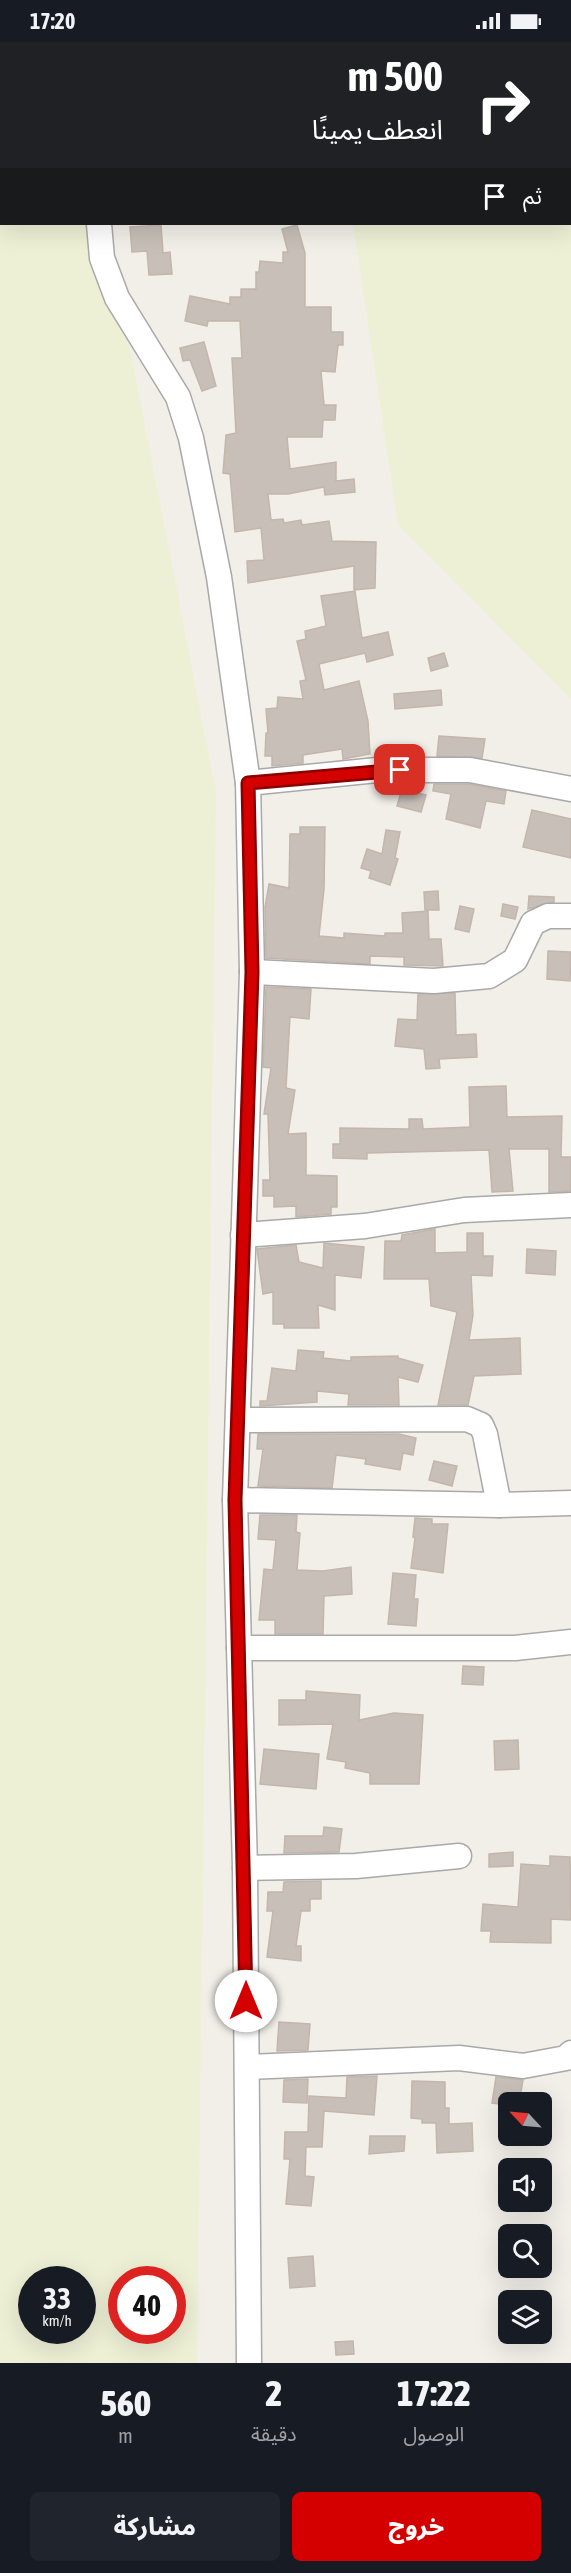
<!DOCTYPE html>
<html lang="ar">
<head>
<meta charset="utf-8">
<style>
	body { margin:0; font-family:"Asap Condensed","Noto Sans Arabic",sans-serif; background:#20242c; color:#f1f3f6; direction:rtl; height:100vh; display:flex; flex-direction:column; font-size:22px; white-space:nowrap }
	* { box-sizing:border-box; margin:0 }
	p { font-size:20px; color:#9ea1a6 }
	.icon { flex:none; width:33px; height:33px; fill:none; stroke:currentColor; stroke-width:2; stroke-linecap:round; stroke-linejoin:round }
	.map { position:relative; height:2321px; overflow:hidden; direction:ltr }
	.drawer { display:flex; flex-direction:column; background:#171b24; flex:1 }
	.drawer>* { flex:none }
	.top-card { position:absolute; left:0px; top:0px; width:572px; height:183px; box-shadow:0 6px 24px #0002; direction:rtl; background:#202124; color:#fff; overflow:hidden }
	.needle { width:39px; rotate:296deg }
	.tools { position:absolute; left:498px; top:2050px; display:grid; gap:12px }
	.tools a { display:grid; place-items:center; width:54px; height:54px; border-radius:9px; background:#171b24; box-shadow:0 6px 24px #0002; font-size:30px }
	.speed { position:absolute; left:18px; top:2224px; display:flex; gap:12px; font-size:30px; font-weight:700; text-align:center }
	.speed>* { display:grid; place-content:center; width:78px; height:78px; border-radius:50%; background:#171b24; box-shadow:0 6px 24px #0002; line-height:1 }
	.speed small { font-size:15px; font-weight:400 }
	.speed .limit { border:9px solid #d22; background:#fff; color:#111 }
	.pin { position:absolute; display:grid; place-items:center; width:51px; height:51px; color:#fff; margin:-26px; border-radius:12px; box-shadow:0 3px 9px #0006 }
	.me { position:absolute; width:66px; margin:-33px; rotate:0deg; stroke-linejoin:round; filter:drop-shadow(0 0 4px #0008) }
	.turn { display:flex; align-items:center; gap:21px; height:126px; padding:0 30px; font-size:27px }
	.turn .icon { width:78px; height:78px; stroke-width:2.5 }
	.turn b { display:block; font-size:42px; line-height:51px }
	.then { display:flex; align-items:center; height:57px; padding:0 30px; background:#0003; gap:12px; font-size:22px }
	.eta { display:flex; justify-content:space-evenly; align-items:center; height:102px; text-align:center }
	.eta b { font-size:36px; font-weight:800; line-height:42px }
	.cta { display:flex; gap:12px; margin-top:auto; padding:12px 30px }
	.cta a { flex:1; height:69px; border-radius:9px; background:#d40000; color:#fff; font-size:24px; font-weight:800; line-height:69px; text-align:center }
	.cta a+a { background:#20242c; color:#f1f3f6 }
	.status { display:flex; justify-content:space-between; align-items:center; height:42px; padding:0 30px; background:#171b24; direction:ltr }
	.status svg { height:16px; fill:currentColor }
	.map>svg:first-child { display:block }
</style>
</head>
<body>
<div class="status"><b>17:20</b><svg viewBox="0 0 49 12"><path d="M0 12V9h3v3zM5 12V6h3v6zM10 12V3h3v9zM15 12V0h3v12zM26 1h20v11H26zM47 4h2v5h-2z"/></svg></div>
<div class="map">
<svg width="571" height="2321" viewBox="0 0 571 2321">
	<rect width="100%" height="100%" fill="#f2efe9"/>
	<!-- farmland -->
	<path fill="#eef0d5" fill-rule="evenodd" d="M0,0h571v657l-173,-174 -45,-301h217v-180h-568v180h104l110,568 -19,1571h-197zM32,2238h50v51h-50zM122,2238h50v51h-50z"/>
	<!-- building -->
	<g fill="#c7bfb8" stroke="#c4b6ab" stroke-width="1.5">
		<polygon points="161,183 163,211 170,210 172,232 149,233 147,209 132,210 130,185"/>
		<polygon points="297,183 305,211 305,265 331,265 331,290 343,290 343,303 338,303 335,330 321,329 324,363 336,363 335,378 323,378 322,395 287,395 290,427 336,420 336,439 354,437 355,450 325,453 324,445 288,452 268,452 271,478 283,477 284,481 301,478 302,483 329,479 332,499 376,500 375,546 354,548 354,524 248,541 247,519 264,518 261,486 235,490 230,432 223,431 226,393 236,391 232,316 242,316 240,279 208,279 207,284 185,279 190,254 230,262 230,255 241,255 241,247 256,247 256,230 259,230 260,219 283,221 283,210 288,210 282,187"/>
		<polygon points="204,300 216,344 202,349 190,318 183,319 180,306"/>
		<polygon points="355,549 362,596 388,590 393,613 367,620 365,611 319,622 324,648 359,639 368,679 370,712 343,717 342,707 303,713 303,721 272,724 272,714 265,714 266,691 268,691 266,667 277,666 278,655 303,657 300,639 306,638 297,599 306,597 305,589 326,584 321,554"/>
		<polygon points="444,611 448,624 431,629 428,616"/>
		<polygon points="441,648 442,663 395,667 394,652"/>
		<polygon points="439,694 485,697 482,716 437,714"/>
		<polygon points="434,742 469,742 506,749 504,762 486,759 480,786 446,777 451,752 433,749"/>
		<polygon points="402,747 426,753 421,770 397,764"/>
		<polygon points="532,768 571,777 571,816 523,805"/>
		<polygon points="300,785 325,785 324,847 319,894 344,896 344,891 385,894 385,891 403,891 402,871 428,869 429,897 441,897 443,924 404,923 404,915 370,914 370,922 266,916 265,865 269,842 289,846 290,792 300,792"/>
		<polygon points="386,788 400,790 395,816 398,817 390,843 369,836 371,829 361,826 367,807 382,812"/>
		<polygon points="438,849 439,868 425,868 424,850"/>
		<polygon points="529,854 554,855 554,860 528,867"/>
		<polygon points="503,862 518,865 515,877 501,874"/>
		<polygon points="460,864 474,867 469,890 455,887"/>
		<polygon points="548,909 571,910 570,939 547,937"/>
		<polygon points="266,945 311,947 309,977 290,975 286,1046 295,1048 288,1092 306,1091 306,1133 337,1134 337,1165 331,1165 331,1172 296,1175 296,1164 274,1165 274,1154 263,1154 263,1138 270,1138 268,1072 264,1072 271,1026 263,1025"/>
		<polygon points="455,951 456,993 476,992 477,1015 439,1017 440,1026 426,1027 424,1007 395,1004 398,977 417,978 418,952"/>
		<polygon points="506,1044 507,1075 562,1074 561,1115 571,1115 571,1149 549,1150 549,1107 509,1107 513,1149 492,1150 489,1108 367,1111 367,1117 333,1116 333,1102 340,1102 340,1086 409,1087 409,1077 422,1077 423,1087 470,1085 469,1045"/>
		<polygon points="435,1187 435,1211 467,1210 467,1191 483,1191 483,1214 493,1214 492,1234 471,1233 473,1273 469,1298 520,1296 521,1332 474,1334 468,1363 438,1363 457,1270 431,1264 429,1237 384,1237 385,1199 401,1199 402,1193"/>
		<polygon points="324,1201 364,1205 361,1236 335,1233 335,1268 318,1263 319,1286 284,1286 284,1282 273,1282 273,1250 263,1252 257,1207 296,1203 299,1220 323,1226"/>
		<polygon points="527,1207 556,1209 555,1233 526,1231"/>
		<polygon points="298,1308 324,1310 323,1316 351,1319 351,1315 398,1314 398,1316 423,1323 418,1340 398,1335 399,1363 348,1363 349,1352 317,1349 317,1360 260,1364 260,1359 267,1359 272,1326 296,1329"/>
		<polygon points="258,1392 399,1392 416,1396 413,1413 403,1411 400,1428 365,1422 366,1417 336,1413 332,1446 258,1444 263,1407 257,1407"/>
		<polygon points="434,1419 457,1424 452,1444 429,1438"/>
		<polygon points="260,1473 297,1473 296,1490 300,1491 297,1528 323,1529 351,1525 352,1552 324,1554 323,1592 275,1592 275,1578 259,1578 264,1527 273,1528 276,1498 258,1497"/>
		<polygon points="415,1476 432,1477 432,1482 448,1482 443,1531 411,1526 415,1496 413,1495"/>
		<polygon points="393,1531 416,1533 414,1557 418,1557 416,1584 388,1582"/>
		<polygon points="463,1624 484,1625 483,1643 462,1642"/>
		<polygon points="306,1649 360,1653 359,1678 394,1671 423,1673 419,1742 370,1742 370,1731 345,1726 346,1720 327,1717 333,1682 279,1683 279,1658 306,1658"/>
		<polygon points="518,1698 519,1727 495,1728 494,1699"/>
		<polygon points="264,1707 319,1712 316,1747 260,1742"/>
		<polygon points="324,1785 342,1787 339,1810 284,1811 285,1794 323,1794"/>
		<polygon points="513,1810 513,1824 489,1825 489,1812"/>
		<polygon points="550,1814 570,1815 571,1878 551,1877 551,1901 490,1900 491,1889 481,1889 483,1862 518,1865 521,1822 550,1824"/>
		<polygon points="321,1839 321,1857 310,1857 310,1869 301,1869 296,1904 301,1904 301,1919 267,1915 273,1869 267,1869 268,1850 283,1850 284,1840"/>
		<polygon points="279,1980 310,1982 308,2008 277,2009"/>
		<polygon points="377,2034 374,2073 324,2069 322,2105 306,2105 305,2134 314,2135 311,2164 286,2162 290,2117 284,2117 285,2090 308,2090 309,2054 346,2056 347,2035"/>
		<polygon points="496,2035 523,2038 519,2061 508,2061 508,2063 492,2061"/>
		<polygon points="308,2037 307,2061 283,2060 284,2038"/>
		<polygon points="412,2039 445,2040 445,2066 449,2066 449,2082 472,2081 473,2109 437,2111 436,2081 422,2081 422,2077 411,2076"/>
		<polygon points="370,2094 405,2094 404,2109 369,2112"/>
		<polygon points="313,2214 315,2244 290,2246 288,2216"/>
		<polygon points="353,2299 354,2312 336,2313 335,2300"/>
	</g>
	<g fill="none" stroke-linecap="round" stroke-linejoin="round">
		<defs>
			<g id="minor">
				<polyline points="102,2 102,0"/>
				<polyline points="99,182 102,216 117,256 178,355 191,396 219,535 248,741 252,930 235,1458 245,1826 249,2321"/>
				<polyline points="248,741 377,728 470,728 571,747"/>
				<polyline points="252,930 434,939 489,934 515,918 533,881 548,874 571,874"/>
				<polyline points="243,1193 365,1184 464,1168 571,1163"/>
				<polyline points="238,1378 467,1377 481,1383 485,1392 499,1463"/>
				<polyline points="235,1458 499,1463 571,1461"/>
				<polyline points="239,1606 515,1606 571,1600"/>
				<polyline points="245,1826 356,1824 459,1814"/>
				<polyline points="247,2025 459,2016 523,2024 566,2016 571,2011"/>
			</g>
		</defs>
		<!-- minor casing -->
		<use href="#minor" stroke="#a9a9a9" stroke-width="27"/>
		<!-- minor -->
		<use href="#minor" stroke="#fff" stroke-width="24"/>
	</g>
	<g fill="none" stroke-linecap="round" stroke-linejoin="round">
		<defs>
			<polyline id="route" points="246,1959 235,1458 252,930 248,741 400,728"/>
		</defs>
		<!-- route casing -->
		<use href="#route" stroke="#8a0000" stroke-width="15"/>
		<!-- route -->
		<use href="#route" stroke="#d40000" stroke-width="10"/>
	</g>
</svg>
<div class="tools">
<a><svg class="needle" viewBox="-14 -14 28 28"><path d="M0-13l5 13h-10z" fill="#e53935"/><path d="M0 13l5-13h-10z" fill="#9ea1a6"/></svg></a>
<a><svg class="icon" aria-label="sound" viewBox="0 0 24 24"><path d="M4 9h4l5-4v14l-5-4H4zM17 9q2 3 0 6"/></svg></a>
<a><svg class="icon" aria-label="search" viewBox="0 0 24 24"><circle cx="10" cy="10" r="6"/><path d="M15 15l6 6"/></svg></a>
<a><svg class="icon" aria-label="layers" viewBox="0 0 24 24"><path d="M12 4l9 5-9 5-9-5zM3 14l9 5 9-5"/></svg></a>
</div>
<div class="speed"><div>33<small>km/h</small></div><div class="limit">40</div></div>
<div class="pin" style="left:400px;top:728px;background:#d93025"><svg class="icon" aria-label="arrive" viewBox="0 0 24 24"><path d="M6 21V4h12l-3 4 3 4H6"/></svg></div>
<svg class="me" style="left:246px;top:1959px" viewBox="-20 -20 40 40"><circle r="19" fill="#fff"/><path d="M0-13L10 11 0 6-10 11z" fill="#d40000"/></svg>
<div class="top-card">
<div class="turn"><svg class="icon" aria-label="right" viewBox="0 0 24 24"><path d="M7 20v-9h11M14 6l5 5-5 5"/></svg><div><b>500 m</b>انعطف يمينًا</div></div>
<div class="then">ثم<svg class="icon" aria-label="arrive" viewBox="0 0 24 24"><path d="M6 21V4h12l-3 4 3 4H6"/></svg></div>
</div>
</div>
<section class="drawer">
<div class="eta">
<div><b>17:22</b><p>الوصول</p></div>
<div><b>2</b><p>دقيقة</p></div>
<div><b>560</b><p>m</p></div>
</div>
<div class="cta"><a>خروج</a><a>مشاركة</a></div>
</section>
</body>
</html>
